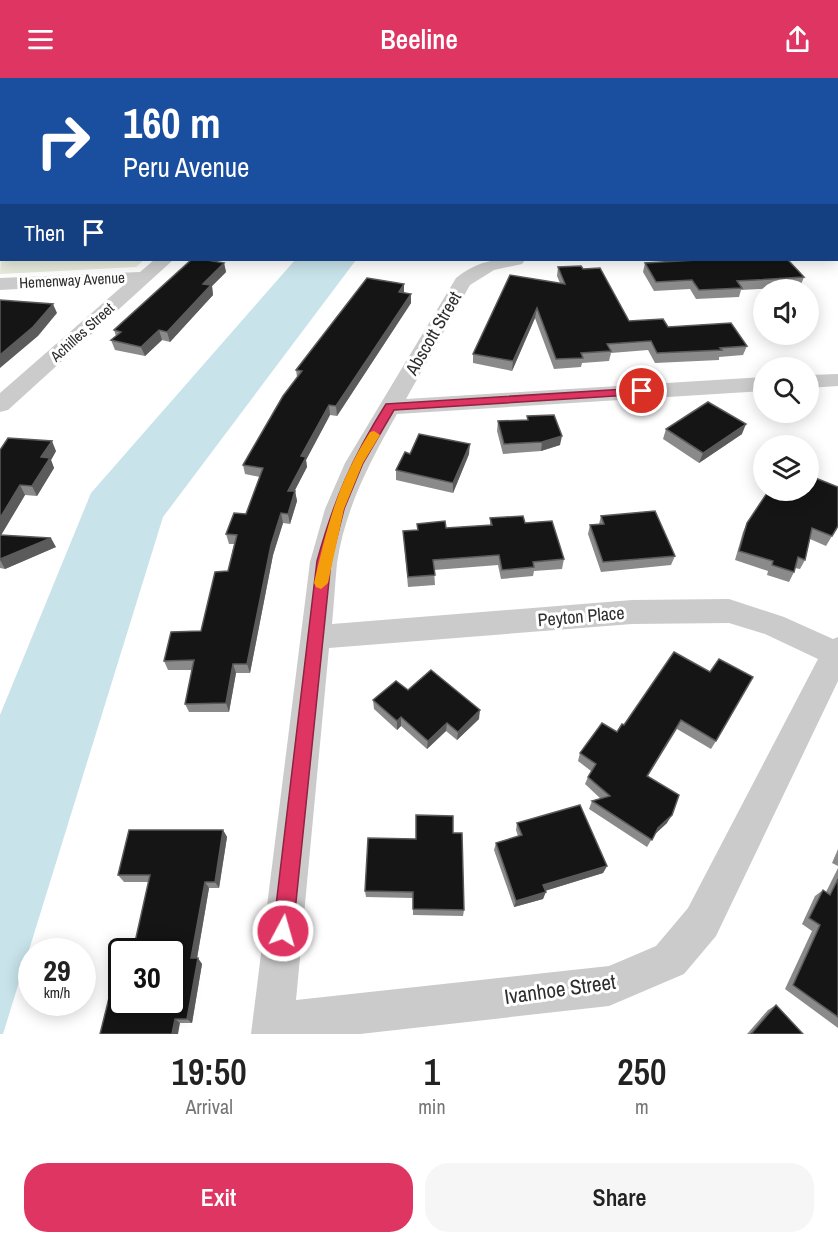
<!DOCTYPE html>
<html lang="en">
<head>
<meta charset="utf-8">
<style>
	body { margin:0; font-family:"Archivo Narrow",sans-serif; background:#f6f6f6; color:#222; height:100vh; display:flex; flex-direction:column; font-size:22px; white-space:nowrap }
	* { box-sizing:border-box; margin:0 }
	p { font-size:20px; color:#767676 }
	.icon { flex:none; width:33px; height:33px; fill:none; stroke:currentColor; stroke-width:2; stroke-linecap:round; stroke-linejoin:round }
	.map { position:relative; height:956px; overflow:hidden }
	.side { display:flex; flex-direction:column; background:#fff; flex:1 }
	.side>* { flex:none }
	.banner { position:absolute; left:0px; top:0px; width:838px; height:183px; box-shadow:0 3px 15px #0003; background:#1a4fa0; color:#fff; overflow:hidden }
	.tools { position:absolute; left:753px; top:201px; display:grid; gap:12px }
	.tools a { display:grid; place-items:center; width:66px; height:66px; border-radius:50%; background:#fff; box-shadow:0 3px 15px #0003; font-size:30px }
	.speed { position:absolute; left:18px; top:860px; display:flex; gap:12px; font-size:30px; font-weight:700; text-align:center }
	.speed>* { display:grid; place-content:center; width:78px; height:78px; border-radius:50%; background:#fff; box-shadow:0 3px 15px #0003; line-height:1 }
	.speed small { font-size:15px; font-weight:400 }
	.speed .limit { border:3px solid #111; border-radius:9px; background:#fff; color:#111 }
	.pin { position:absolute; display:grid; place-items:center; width:51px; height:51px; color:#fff; margin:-26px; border:3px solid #fff; border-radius:50%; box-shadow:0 2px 6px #0007 }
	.me { position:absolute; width:66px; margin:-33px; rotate:6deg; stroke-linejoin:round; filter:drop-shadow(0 0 4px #0008) }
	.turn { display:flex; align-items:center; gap:21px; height:126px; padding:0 24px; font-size:27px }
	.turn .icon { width:78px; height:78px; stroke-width:2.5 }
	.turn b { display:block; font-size:42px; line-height:51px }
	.then { display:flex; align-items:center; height:57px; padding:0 24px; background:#0003; gap:12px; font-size:22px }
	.eta { display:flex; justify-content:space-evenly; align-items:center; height:102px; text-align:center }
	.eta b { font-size:36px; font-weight:600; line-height:42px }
	.cta { display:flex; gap:12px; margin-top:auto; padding:12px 24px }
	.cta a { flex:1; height:69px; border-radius:24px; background:#df3562; color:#fff; font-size:24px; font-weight:600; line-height:69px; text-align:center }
	.cta a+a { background:#f6f6f6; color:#222 }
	header { display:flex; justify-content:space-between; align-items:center; height:78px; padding:0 24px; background:#df3562; color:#fff; font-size:27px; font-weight:600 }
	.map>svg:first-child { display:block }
</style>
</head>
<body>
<header><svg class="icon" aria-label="menu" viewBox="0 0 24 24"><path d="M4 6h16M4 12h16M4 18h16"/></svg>Beeline<svg class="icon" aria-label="share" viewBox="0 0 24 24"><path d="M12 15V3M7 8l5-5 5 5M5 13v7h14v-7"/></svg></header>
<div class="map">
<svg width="838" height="956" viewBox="0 0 838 956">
	<rect width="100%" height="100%" fill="#fff"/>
	<!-- green -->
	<polygon fill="#e7ebdc" points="1,176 2,182 144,182 136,189 0,196"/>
	<!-- water -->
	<polygon fill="#c8e3ea" points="295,182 356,182 163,439 3,956 0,956 0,637 91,415"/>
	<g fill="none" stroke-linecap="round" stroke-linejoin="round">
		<!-- street -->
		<g fill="#cbcbcb" fill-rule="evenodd">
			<polygon points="362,0 375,0 361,2"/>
			<polygon points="711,0 723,0 724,2 712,2"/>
			<rect x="0" y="104" width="2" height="10"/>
			<polygon points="837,110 838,111 838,121 837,120"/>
			<rect x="837" y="160" width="1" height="10"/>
			<polygon points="154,182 173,182 8,332 0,334 0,315 126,205 0,212 0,200 140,194"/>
			<path d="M525,182l-3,4 -28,6 -24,15 -64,114 358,-22v14l-367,23c-27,47 -52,95 -60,149 -2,20 -3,41 -5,61l300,-24 97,-1 55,18 49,22 5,-2v44l-122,255 -32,38 -75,32 -249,28h-109l59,-472 15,-53 20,-46 111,-185c21,-17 43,-21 69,-18zM729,545l36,11 53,25 -130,249 -32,38 -47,20 -313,34 33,-352 303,-24z"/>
			<polygon points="838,296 838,308 808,310 808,297"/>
		</g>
	</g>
	<!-- wall -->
	<g fill="#8a8a8a">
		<polygon points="742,0 838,0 838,87 837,86 837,2 743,2"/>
		<polygon points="2,12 2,97 0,97 0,35 1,35 1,33 0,34 0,13"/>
		<polygon points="688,182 788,182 804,199 800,209 741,212 739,219 696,221 690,211 654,213 643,194 645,185"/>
		<polygon points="224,185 226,194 212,208 213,217 170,264 162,262 145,278 115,272 111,262 116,258 114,252"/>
		<polygon points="558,189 583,191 629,243 668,249 747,268 743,277 719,279 719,282 655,285 648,272 611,275 609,283 582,285 581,289 554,291 535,240 512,293 473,285 473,276 560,205 557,198"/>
		<polygon points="404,206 404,214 411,225 337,338 330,337 306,382 307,389 294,413 295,413 297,423 290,446 283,445 273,477 250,595 236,595 229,634 189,634 185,626 192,592 168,592 164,583 201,553 228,493 234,466 229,466 226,456 246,436 260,399 245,396 243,387 297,299 296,292"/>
		<polygon points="527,338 560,367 541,373 503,376 497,353 498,343 527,342"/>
		<polygon points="666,351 742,356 699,385 663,361"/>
		<polygon points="0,372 56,373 51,382 54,390 37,418 25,417 1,457 56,469 5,491 0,490"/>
		<polygon points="410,376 469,376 453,415 396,402 396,392"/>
		<polygon points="601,438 675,478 671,487 601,494 588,456 590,447 599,446"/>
		<polygon points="490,440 525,445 564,481 562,491 534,493 533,498 501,501 498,487 434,492 435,507 408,509 403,453 417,452 417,446 446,450 490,447"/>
		<polygon points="747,445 838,448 826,468 810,461 805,482 800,491 795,490 794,494 789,504 767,497 768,493 735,482 743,454"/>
		<polygon points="674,574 716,663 711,671 677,651 648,698 667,745 655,756 647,769 589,731 592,723 601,721 585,706 588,699 591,693 578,683 580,675 617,654 624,647"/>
		<polygon points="408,612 479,641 457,662 446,653 427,671 401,648 397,652 374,631 373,622"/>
		<polygon points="517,745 607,788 603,795 545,813 543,821 514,829 494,772 496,765 518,758 516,752"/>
		<polygon points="223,752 227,759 219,810 209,810 197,880 202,886 192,945 180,945 122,924 149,804 124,804 118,797"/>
		<polygon points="453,755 464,832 463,838 413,837 413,820 366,819 365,813 416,761"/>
		<polygon points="838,771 838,788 832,785"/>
		<polygon points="838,790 838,950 785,911 812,853 802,846 815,818 823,812 826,814"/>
		<polygon points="776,927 803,956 747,956 768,932"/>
	</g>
	<!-- shaded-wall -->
	<g fill="#5b5b5b">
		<polygon points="224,185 226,194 212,208 213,217 170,264 167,254 203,206"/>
		<polygon points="404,206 404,216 399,214"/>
		<polygon points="411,216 411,225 337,338 336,328"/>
		<polygon points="53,226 57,235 38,258 0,290 0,277"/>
		<polygon points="537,230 535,240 512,293 513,283"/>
		<polygon points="159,252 162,262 145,278 141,269"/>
		<polygon points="329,327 330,337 306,382 307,389 290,422 288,413 301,378"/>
		<polygon points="746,346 742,356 699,385 703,375"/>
		<polygon points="562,358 560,367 541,373 542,364"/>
		<polygon points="52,363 56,373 51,382 54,390 37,418 32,408 41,379"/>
		<polygon points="470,366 469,376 453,415 453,405"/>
		<polygon points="20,407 25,417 0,459 0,440"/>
		<polygon points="295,413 297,423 290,446 288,436"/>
		<polygon points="281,435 283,445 273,477 250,595 247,586 271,467"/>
		<polygon points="51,460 56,469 5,491 0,482 0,481"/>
		<polygon points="233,586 236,595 229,634 226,625"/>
		<polygon points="480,632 479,641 457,662 458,654"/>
		<polygon points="401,639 401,648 397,652 397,643"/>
		<polygon points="447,645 446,653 427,671 428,663"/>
		<polygon points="672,737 667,745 654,757 658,750"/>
		<polygon points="223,752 227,759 219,810 215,804"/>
		<polygon points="607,788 603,795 541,814 543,807"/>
		<polygon points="205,804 209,810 196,886 191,880"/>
		<polygon points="546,814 543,821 514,829 516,823"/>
		<polygon points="198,880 202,886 192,945 187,941"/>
		<polygon points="175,941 180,945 178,956 172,956"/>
	</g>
	<!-- building -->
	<g fill="#151515" stroke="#5b5b5b" stroke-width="1.5">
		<polygon points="79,0 108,0 107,2 78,2"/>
		<polygon points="277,0 325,0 328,2 266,2"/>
		<polygon points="389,0 403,2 387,2"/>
		<polygon points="752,0 838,0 838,76 837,75 837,2 754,2"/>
		<polygon points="2,12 2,39 0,41 0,35 1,35 0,29 0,13"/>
		<rect x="0" y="42" width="2" height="46"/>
		<polygon points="191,182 207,182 224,185 203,206 211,207 167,254 159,252 141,269 111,262 121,254 114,252"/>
		<polygon points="697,182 788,182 804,199 737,203 742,210 699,212 692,202 656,204 645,185"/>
		<polygon points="581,188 583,191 600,190 629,243 663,241 668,249 731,245 747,268 720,270 722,272 657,275 651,263 607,266 611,273 581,275 583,280 556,281 537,230 513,283 473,276 510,197 565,206 558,189"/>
		<polygon points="367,200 404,206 399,214 411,216 336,328 329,327 301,378 306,379 288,413 295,413 288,436 281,435 271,467 247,586 233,586 226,625 185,626 194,582 164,583 171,554 201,553 215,494 228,493 237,457 226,456 234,435 246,436 263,390 243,387 283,318 302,293 296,292"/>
		<polygon points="0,222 53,226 33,249 0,277"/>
		<polygon points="708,324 746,346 703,375 666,351"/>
		<polygon points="554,337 562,358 542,364 504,366 498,343 528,342 527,338"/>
		<polygon points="419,356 470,366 453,405 396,392 405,374 410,376"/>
		<polygon points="8,360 52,363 41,379 50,380 32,408 20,407 0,440 0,372"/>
		<polygon points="808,397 838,409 838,448 832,458 812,450 805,482 798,479 794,494 772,487 773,483 739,473 747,445 769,412 781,412 788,416 790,412 808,412"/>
		<polygon points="655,433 675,478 603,484 590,447 604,446 601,438"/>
		<polygon points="523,438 525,445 552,443 564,481 533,484 534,489 502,492 499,477 433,482 435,497 408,499 403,453 418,452 417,446 445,443 446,450 492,447 490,440"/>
		<polygon points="0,457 51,460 0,481"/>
		<polygon points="674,574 710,594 719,581 753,599 716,663 681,642 647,698 679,717 672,737 658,750 652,762 592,723 610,718 588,699 596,686 580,675 602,645 617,654 622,646 624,647"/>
		<polygon points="431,592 480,632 458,654 447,645 428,663 401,639 397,643 373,622 396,603 408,612"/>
		<polygon points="580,727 607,788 543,807 546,814 516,823 496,765 522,757 517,745"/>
		<polygon points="416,737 453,738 453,755 462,755 464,832 413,831 413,814 365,813 368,760 416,761"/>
		<polygon points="129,752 223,752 215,804 205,804 191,880 198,880 187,941 175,941 172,956 100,956 117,888 122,888 122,924 172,924 172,873 133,873 150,797 118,797"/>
		<polygon points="838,801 838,939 793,907 820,847 809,840 823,812 830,817"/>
		<polygon points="776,927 803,956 751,956"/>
	</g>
	<!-- route -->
	<path fill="#df3562" stroke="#912240" stroke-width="1.5" d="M642,310l6,3 -2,3 -252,16 -31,53 -19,46 -13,52 -38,370 -3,7 -7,3 -7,-3 -3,-7 44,-370c17,-61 35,-103 69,-157z"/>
	<!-- slow -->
	<path fill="#f59e0b" d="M374,353l6,4 -17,28 -19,46 -16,74 -7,6 -5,-2 -2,-4c14,-59 23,-99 56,-151z"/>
	<g text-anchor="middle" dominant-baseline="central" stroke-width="6" stroke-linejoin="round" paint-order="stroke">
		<!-- far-street labels -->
		<g font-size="15" fill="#2e2e2e" stroke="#fff">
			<text transform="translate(72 202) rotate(-3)">Hemenway Avenue</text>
			<text transform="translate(82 254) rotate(-42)">Achilles Street</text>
		</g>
		<!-- street labels -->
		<g font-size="18" fill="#2e2e2e" stroke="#fff">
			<text transform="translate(433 255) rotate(-60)">Abscott Street</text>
			<text transform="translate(581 538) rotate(-5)">Peyton Place</text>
		</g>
		<!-- near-street labels -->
		<g font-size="21" fill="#2e2e2e" stroke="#fff">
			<text transform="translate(560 911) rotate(-8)">Ivanhoe Street</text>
		</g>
	</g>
</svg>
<div class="tools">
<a><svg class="icon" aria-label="sound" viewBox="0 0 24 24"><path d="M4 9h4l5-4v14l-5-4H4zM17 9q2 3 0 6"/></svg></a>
<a><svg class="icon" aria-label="search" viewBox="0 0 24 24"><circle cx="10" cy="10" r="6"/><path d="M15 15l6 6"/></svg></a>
<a><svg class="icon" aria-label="layers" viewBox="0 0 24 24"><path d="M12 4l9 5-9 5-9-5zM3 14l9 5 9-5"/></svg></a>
</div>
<div class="speed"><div>29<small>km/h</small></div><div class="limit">30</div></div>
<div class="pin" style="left:642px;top:313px;background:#d93025"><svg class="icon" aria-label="arrive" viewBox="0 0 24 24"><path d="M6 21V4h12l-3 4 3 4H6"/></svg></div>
<svg class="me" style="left:283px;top:853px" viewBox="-20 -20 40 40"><circle r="17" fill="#df3562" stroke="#fff" stroke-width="3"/><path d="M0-11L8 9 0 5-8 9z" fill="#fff"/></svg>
<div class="banner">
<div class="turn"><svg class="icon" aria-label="right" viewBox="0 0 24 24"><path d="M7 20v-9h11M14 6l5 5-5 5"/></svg><div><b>160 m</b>Peru Avenue</div></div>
<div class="then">Then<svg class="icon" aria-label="arrive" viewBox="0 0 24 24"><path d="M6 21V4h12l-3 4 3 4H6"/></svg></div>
</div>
</div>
<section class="side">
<div class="eta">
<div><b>19:50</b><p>Arrival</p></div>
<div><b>1</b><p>min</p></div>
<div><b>250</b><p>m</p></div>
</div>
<div class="cta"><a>Exit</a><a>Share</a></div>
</section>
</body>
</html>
